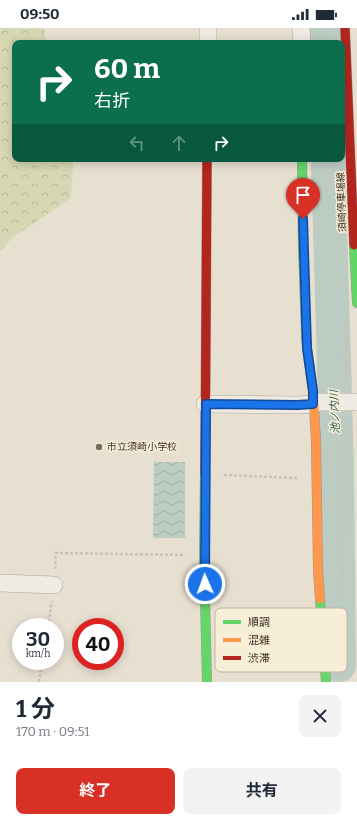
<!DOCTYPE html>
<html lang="ja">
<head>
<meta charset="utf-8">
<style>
	body { margin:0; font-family:Bitter,"Noto Sans JP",serif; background:#f2f2f3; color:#1f2937; height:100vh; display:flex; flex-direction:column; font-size:15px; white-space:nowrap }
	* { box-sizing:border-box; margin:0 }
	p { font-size:13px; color:#747a83 }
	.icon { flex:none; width:22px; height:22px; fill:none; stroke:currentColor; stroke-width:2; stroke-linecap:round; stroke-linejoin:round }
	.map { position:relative; height:654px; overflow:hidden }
	.panel { display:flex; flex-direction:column; background:#fff; flex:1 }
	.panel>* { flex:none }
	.guide { position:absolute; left:12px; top:12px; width:333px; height:122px; border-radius:8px; box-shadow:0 2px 10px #0003; background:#0b6e4f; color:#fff; overflow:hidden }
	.speed { position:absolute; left:12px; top:590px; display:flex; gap:8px; font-size:20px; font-weight:700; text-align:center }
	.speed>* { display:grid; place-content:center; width:52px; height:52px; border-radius:50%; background:#fff; box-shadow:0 2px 10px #0003; line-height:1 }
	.speed small { font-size:10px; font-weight:400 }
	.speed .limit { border:6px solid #d22; background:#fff; color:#111 }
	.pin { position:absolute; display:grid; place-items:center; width:34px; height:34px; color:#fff; margin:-41px -17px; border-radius:50% 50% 50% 0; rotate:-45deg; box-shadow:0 0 4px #0007 }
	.pin .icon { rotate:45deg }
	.me { position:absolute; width:44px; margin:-22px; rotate:358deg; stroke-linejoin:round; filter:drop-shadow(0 0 3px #0008) }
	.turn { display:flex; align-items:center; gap:14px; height:84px; padding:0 16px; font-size:18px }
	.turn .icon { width:52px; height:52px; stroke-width:2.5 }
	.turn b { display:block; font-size:28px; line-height:34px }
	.lanes { display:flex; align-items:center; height:38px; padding:0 16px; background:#0003; justify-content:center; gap:20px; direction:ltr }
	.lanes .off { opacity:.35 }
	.round { display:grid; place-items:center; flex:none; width:42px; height:42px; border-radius:8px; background:#f2f2f3 }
	.head { display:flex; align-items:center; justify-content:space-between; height:68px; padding:0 16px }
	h1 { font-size:24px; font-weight:700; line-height:30px }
	.primary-button { display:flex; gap:8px; margin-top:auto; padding:8px 16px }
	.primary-button a { flex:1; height:46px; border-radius:8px; background:#d93025; color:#fff; font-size:16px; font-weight:700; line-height:46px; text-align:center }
	.primary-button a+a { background:#f2f2f3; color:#1f2937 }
	.status { display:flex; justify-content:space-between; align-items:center; height:28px; padding:0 20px; background:#fff; direction:ltr }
	.status svg { height:11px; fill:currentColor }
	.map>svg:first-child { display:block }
</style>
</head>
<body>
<div class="status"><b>09:50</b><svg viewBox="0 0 49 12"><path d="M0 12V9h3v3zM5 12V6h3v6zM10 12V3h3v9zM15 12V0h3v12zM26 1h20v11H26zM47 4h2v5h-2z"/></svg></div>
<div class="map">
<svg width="357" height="654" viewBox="0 0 357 654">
	<defs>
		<pattern id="forest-crowns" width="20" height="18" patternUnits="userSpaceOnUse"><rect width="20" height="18" fill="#d6d7b3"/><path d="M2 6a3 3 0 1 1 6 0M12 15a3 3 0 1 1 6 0" fill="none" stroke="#b9b99a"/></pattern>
		<pattern id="water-waves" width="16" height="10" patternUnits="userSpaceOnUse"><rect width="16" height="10" fill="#bcccc2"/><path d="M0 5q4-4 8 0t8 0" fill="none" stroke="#a2b0a6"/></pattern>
	</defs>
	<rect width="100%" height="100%" fill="#e7e0d1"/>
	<!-- forest -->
	<polygon fill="url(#forest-crowns)" points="0,0 44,0 46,15 15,15 15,131 73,131 71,170 12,210 0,224"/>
	<!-- park -->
	<g fill="#d6d7b3">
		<polygon points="309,0 332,0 332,10 309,12"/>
		<polygon points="311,131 342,131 352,352 348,357 323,357 318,335"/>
		<polygon points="325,382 342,382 346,384 345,560 343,639 341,654 332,654 323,384"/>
	</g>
	<!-- water -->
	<polygon fill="url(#water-waves)" points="154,434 185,434 185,510 153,510"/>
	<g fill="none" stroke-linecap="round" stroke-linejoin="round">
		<!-- river -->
		<g stroke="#bcccc2" stroke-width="34">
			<polyline points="324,0 324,15"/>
			<polyline points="328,131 337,440 339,637"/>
		</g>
		<defs>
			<g id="street">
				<polyline points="208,0 208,15"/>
				<polyline points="301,0 302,15"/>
				<polyline points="205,376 297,377 313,376 320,374 357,374"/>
				<polyline points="0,555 54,557"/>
			</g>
			<g id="fast">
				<polyline points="302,131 303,220 306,306"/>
				<polyline points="354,217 357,275"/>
				<polyline points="205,445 204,527 207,654"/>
				<polyline points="320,571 326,654"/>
			</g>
			<polyline id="slow" points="306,306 307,320 313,363 316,412 318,542 320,571"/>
			<g id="jam">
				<polyline points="345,0 354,217"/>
				<polyline points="205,445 207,131"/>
			</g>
		</defs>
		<!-- street casing -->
		<use href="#street" stroke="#ada599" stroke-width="18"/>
		<!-- fast casing -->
		<use href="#fast" stroke="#9c958a" stroke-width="10"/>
		<!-- slow casing -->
		<use href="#slow" stroke="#9c958a" stroke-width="10"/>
		<!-- jam casing -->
		<use href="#jam" stroke="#9c958a" stroke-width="10"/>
		<!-- path -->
		<g stroke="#c8c2b9" stroke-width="2.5" stroke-dasharray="3 2" stroke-linecap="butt">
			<polyline points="342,328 348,328"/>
			<polyline points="346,356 348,328 346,291"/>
			<polyline points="224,447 297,450"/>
			<polyline points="55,541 56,525 185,527"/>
			<polyline points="342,568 345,391"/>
			<polyline points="48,599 52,573"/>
			<polyline points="39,654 42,633"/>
		</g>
		<!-- street -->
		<use href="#street" stroke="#efebe3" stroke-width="17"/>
		<!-- fast -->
		<use href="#fast" stroke="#63d668" stroke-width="9"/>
		<!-- slow -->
		<use href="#slow" stroke="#ff974d" stroke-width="9"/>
		<!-- jam -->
		<use href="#jam" stroke="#b3261e" stroke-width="9"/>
	</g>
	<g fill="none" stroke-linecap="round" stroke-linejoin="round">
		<defs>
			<polyline id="route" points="205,556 206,376 297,377 313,376 313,363 307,320 303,191"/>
		</defs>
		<!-- route casing -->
		<use href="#route" stroke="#114b97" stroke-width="10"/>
		<!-- route -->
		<use href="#route" stroke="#1a73e8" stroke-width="7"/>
	</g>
	<!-- markers -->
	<circle fill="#786c5e" stroke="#f7eed8" stroke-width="1.5" cx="99" cy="419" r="4"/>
	<g text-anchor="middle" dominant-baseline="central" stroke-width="3" stroke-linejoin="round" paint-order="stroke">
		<!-- street labels -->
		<g font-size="10" fill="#3d2e20" stroke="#f7eed8">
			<text transform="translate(342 174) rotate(-92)">須崎停車場線</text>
		</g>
		<!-- poi labels -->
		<g font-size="10" fill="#3d2e20" stroke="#f7eed8" text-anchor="start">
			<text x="107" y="419">市立須崎小学校</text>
		</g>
		<!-- water labels -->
		<g font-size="11" font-style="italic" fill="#2f5d5a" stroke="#f7eed8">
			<text transform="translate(335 384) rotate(-92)">池ノ内川</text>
		</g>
	</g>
	<!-- legend -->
	<rect x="215" y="580" width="132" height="64" rx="6" fill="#f7eed8" stroke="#bfb4a1" stroke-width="1"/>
	<rect x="223" y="592" width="18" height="4" fill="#63d668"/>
	<rect x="223" y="610" width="18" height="4" fill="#ff974d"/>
	<rect x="223" y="628" width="18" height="4" fill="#b3261e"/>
	<g font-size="11" fill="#3d2e20">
		<text x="248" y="598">順調</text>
		<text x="248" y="616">混雑</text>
		<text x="248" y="634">渋滞</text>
	</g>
</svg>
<div class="speed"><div>30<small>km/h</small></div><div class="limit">40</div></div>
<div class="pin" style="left:303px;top:191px;background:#d93025"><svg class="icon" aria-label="arrive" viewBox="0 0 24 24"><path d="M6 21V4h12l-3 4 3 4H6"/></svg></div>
<svg class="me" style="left:205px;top:556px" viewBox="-20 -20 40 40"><circle r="17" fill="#1a73e8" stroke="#fff" stroke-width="3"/><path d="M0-11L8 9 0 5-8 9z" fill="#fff"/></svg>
<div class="guide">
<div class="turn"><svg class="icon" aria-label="right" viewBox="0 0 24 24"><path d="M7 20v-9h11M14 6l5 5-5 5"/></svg><div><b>60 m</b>右折</div></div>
<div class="lanes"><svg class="icon off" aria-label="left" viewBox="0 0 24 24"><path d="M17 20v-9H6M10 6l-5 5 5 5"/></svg><svg class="icon off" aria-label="ahead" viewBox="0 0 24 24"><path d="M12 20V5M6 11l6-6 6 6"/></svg><svg class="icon" aria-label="right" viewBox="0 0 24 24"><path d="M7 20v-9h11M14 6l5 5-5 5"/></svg></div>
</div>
</div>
<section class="panel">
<div class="head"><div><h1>1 分</h1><p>170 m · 09:51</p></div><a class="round"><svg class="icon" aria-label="close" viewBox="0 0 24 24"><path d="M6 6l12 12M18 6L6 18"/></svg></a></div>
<div class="primary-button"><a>終了</a><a>共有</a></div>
</section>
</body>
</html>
